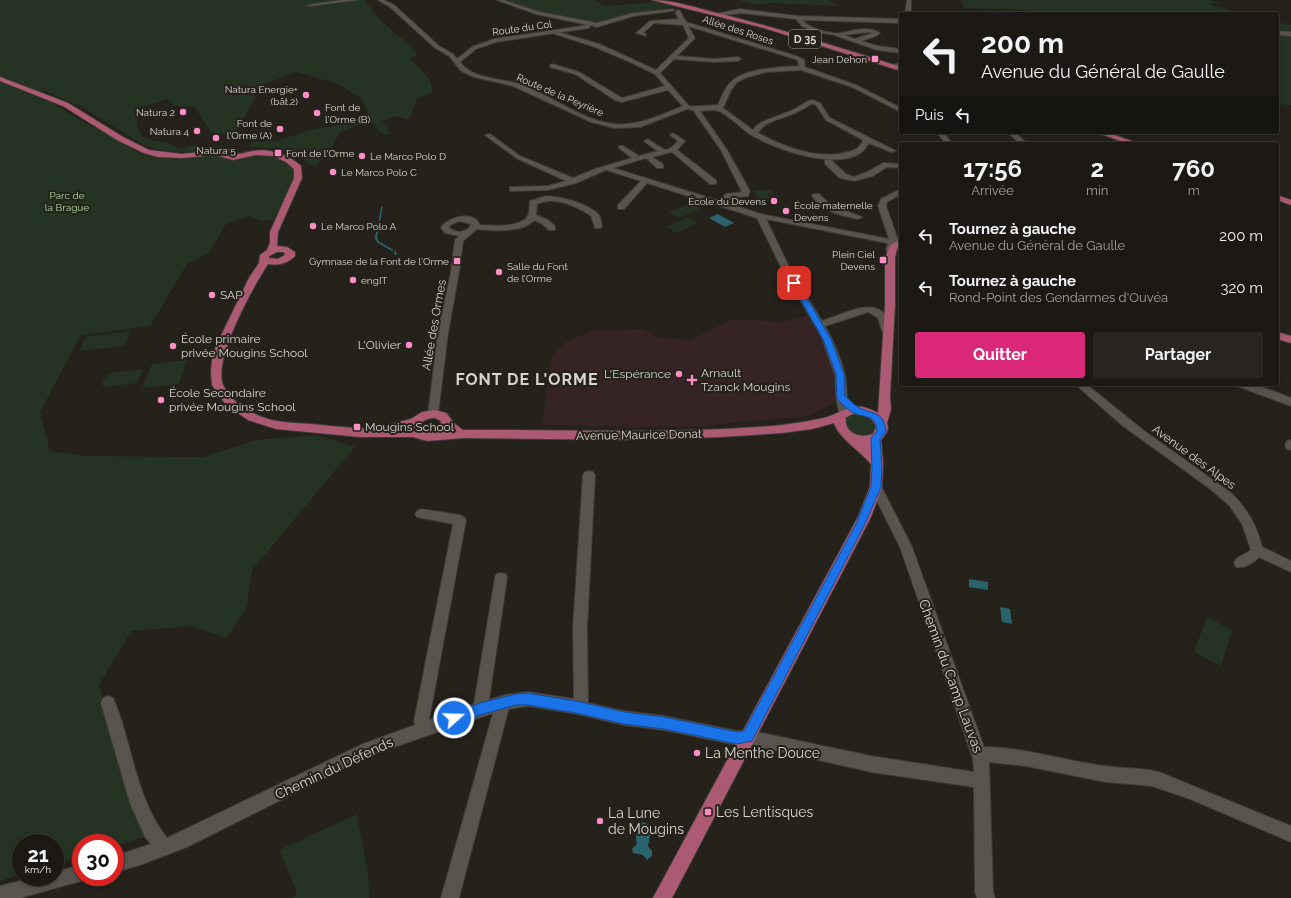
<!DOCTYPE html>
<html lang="fr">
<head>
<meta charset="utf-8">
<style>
	body { margin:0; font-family:Raleway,sans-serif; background:#292622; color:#f1f3f6; height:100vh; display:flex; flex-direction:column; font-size:15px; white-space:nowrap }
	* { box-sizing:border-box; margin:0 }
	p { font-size:13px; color:#a0a0a0 }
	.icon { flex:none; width:22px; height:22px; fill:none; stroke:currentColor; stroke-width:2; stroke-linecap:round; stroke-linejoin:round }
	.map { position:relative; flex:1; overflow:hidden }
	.drawer { position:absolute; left:899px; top:142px; width:380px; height:244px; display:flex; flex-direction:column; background:#1c1914; border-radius:4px; box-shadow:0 2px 6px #0003,0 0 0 1px #3a3834 }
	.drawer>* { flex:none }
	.top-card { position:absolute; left:899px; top:12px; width:380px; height:122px; border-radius:4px; box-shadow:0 2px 6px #0003,0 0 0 1px #3a3834; background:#1c1914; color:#f1f3f6; overflow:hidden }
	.speed { position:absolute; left:12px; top:834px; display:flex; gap:8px; font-size:20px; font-weight:700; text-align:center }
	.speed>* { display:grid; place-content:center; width:52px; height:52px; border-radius:50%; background:#1c1914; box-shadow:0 2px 6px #0003,0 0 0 1px #3a3834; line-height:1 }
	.speed small { font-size:10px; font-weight:400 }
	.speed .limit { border:6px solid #d22; background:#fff; color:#111 }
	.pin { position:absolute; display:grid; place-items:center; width:34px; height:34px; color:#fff; margin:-17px; border-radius:8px; box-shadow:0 2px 6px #0006 }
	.me { position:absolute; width:44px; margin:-22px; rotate:70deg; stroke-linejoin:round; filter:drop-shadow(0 0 3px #0008) }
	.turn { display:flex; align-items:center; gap:14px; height:84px; padding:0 16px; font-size:18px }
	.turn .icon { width:52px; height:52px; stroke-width:2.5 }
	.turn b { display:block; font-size:28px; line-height:34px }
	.then { display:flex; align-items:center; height:38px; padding:0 16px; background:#0003; gap:8px; font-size:15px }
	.eta { display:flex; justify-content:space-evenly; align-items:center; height:68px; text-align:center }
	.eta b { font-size:24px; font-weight:700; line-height:28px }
	.primary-button { display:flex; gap:8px; margin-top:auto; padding:8px 16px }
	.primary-button a { flex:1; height:46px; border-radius:4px; background:#db2777; color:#fff; font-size:16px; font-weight:700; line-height:46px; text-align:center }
	.primary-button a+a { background:#292622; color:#f1f3f6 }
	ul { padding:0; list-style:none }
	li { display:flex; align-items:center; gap:12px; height:52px; padding:0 16px }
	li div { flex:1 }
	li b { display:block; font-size:15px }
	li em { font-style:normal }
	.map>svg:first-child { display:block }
</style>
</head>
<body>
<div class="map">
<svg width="1291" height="898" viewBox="0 0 1291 898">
	<rect width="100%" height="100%" fill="#25211b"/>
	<!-- medical -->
	<polygon fill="#362323" points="808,315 823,343 833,368 835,403 809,416 699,426 638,427 542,425 552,357 564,343 594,330 644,329 655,337 690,340 733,319 784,322"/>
	<!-- green -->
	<g fill="#253422">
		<path d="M0,0h364l17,21 35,30 1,4 -7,3 19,21 4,13 -16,7 -8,21 -13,-4 -14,5 9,13c-10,1 -13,-2 -18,-11l-5,-1 -28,10 -8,15 -16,19 -7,-1 -11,-10 -17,-6 -32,-2 2,-5 25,-1 38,-12 36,-6 11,-5 7,-6 -7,-14 -23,-14 -42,-12 -33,13 -29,50 -23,-2 -16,-26 -21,-1 -7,-7 -31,10 2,20 4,7 8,4 19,3 12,6 13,-4 9,2 20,-1 -2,3c-26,4 -55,5 -79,-5l-60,-37 -40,-17 -14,3 24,10 35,21 4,-1 -2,2 20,10 28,17 10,2 19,3 51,-1 15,3 22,-5 10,1 16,3 11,7 4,8 -12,29 -10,18 -12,1 -12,-5 -23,8 -17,29 -22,11 -37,62 -69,9 -41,77 10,39 34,5 119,1 53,-17 61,-5 38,12 -103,123 -5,36 -20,32 -36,-12 -60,5 -32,54 45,152 -29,9v-3h-34v13l-26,8v-21h-34v31l-21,7z"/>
		<path d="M501,0h93l11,6 42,-3 6,-2 20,5c-12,5 -26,5 -39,8 -10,2 -19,6 -29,7 -28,4 -78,-11 -104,-21z"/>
		<polygon points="738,0 828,0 838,6 772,3 757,5"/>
		<polygon points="960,0 1210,0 1219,3 1212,3 1211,5 1226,9 1239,14 1028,14 1026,10 965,8"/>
		<polygon points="1277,22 1291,25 1291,105 1277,104"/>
		<polygon points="771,190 773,194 767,194 769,199 763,199 764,203 759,203 754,191"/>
		<polygon points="691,203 700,209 679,218 669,212"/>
		<polygon points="688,217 698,223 676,233 666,227"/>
		<polygon points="131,331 124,346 79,351 86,337"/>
		<polygon points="187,360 179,384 142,388 152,364"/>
		<polygon points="143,369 137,383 103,387 103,380 109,373"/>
		<path d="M856,414c10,1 25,6 19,18 -9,7 -18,4 -27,-2l-3,-10 2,-3z"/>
		<polygon points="1207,617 1232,630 1221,666 1194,652"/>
		<polygon points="357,814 370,887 369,898 293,898 297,892 279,850"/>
	</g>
	<!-- water -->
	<g fill="#2a636c">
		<polygon points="718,214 734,223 725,227 709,218"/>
		<polygon points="969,579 988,582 988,590 969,587"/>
		<polygon points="1000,607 1010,609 1012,624 1002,622"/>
		<path d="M642,822l6,2 3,7 -3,15 4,5v5l-5,4 -4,-5 -10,-2 -1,-4 5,-5c-2,-7 -1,-17 5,-22z"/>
	</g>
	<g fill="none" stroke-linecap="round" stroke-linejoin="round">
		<!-- stream-far1 -->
		<polyline stroke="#2a636c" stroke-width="1.5" points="377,233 382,207"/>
		<!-- stream -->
		<g stroke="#2a636c" stroke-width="2">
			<polyline points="377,232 376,238 378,242 392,250"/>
			<polyline points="395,252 396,254"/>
		</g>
		<defs>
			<g id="minor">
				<polygon points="342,0 357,0 310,6 308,5"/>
				<path d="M378,0h6l10,5 45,41 14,8 4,5 15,-12 22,-8 94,-14 -52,-11 -39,-14h6l36,12 58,11 37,-10 40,-4v1l-2,1 -38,5 -37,11 -6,-2 -2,3 -93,14 -20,7 -16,13c13,17 37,16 56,21 33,10 65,38 99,41 24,2 46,-9 68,-18l-15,-16 -46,12 -7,-2 -40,-26 -25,-7v-2l2,-1 27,8 43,26 43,-12 -10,-12 -25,-12 -35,-15 -40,-13 3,-2 41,12 57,26 33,-32 -6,-13 -29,-2 -11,10 3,1v2l-10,-3 14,-12 29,-2 -4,-7 3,-2 2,1 6,11 113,35 5,3 1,7 51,18 45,23v4l-49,-25 -51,-17 -35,2 -21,6 -8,4 -6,8 -8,18 30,22 3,-4 6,-4 31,-12 15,-9 5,-1 7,3 10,15 66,33 -5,1 -22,-9c-17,34 -92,7 -116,-7 -10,-5 -26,-23 -35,-25 -5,-2 -13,0 -18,0l27,39 23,41 -2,5 -17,2 -4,5 34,11 128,25 -11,-33 3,-7 20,-10v5l-14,8 -1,4 11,31 4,3v4h-4l-3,5 1,4 -4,2 -4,-2 -1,-4 2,-5 -1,-1 -121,-24 24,50 32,52c25,-8 62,-31 70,10l-5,3 -5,-3 -4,-13 -10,-6 -43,14c7,12 18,37 20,50 2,13 2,25 4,38l-1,3h-8l-4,-20 -1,-22 -14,-39 -39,-67 -25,-51 -110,-35 -23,26h-6v-4l23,-24 -35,-11 -30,13 -28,7 -38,1v-4h3l35,-1 18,-5 -50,-23 -31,-23 5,-1 30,22 53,22 22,-9 37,-11 -13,-10v-2h4l16,10 19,-5 -13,-9 -1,-1 3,-2 18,11 6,-2 7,-7 -8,-6 3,-2 12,8 -8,9 39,30v4h-6l-5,-4 -33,-28 -20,5 11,7v4h-6l-11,-10 -33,10 107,33 6,-7 16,-2 -21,-42 -28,-40 -6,-1 -47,18 -25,1 -24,-6 -78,-36 -39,-9 -13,-6 -12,-15 -14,-8 -45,-41zM688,26l107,33 3,2 1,5c-19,1 -53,2 -67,15 -7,6 -10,15 -14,24 -9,0 -22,2 -29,1l-29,-33 14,-14 40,3 24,-1 3,-2 -3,-2 -24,2 -37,-3 18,-18zM811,104l5,1 10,15 37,20c-3,9 -10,11 -19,13 -30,6 -59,-6 -86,-20 7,-13 26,-14 39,-21 5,-2 10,-5 14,-8z"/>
				<polygon points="907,0 911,0 911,14 905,14"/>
				<path d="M740,9l58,7 103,3v4l-99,-3c8,9 27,14 38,13 12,-2 29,-8 40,0l-4,3 -15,5 17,5 23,3v4l-24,-3 -43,-15 -22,-4 -10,-5 -6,-7 -56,-6 -21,3 -3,-2zM869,32l4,1 -18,6 -11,-4z"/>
				<polygon points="1277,31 1291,32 1291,36 1277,35"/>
				<polygon points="901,62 901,66 896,67 893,65"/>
				<polygon points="936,132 943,132 950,141 945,142"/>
				<polygon points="1007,132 1014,132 1028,144 1021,144"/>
				<polygon points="825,160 831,160 846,174 854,177 867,172 883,163 901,164 901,168 887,167 873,176 854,181 840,178 825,164"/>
				<path d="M813,194h6l13,12 30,11 -4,2c-18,-4 -35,-7 -46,-23z"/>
				<path d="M546,196c13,0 43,8 52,18 3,3 3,8 4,12l-1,2h-6l-4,-12c-14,-10 -37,-20 -54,-12l-1,11 12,5 7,6v4h-6l-7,-6 -8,-4c-10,13 -43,11 -57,9l-14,12 -4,31 -11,61 -10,81 -1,3h-8l-1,-3 10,-81 13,-61 4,-32 4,-4 -14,-3 -4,-5c6,-12 34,-17 38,-4l2,1c15,1 32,2 45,-6l3,-6 1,-12zM459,221l12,3 -1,3c-6,6 -14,6 -21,1l1,-3z"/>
				<path d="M1075,384h11l57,46 88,63c16,15 26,33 31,54l29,14v11l-32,-15c-5,6 -16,12 -23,10l-2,-4 2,-4 15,-9 -9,-26 -13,-19 -20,-17 -86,-62z"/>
				<path d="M1236,384c22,0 35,6 55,14v8l-54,-20z"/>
				<polygon points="1291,440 1291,450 1287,449 1285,445 1287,441"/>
				<path d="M589,471l4,1 2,3 -8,153 1,75 36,8 40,5 73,15 11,-1 123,26 103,16 -1,-13 -73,-212 -30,-60 2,-3 4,-1 4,1 32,63 72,200c41,0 80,14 121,19 18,3 36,1 54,6l132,54v16l-101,-43 -38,-13 -47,-4 -79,-16 -37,-4 4,130 2,6h-18l-2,-6 -1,-105 -103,-15 -123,-28 -11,1 -73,-15 -40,-5 -47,-11 -49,-8 -19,3 -1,2 -49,187h-18l52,-185 -122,42 -184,92 -47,18 -25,7v-16l36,-12 -6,-7 -15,-34 -29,-100 2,-5 5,-2 5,2c20,46 22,100 54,140l196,-94 52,-19 -1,-4 39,-197 -36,-7 -2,-3 2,-3 4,-2 39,6 4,2 2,3 -37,200 45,-16 21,-126 1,-4 5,-1 5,1 1,4 -18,122 16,-5 23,-3 46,7 -1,-71 10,-153 2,-3z"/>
				<polygon points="81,865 81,877 88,877 81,881 20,898 0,898 0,886 35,877 55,877 55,872"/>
			</g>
			<g id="major">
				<path d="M652,0c23,0 47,9 69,14 61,15 120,34 180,53v4l-137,-43z"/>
				<path d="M0,77l68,26 55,34 26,13 33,4 47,-5 4,2 -1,2 -7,1c10,2 18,-1 28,-3 18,-3 35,4 48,15l1,12 -24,54 -1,14 10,1 8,5v4c-7,7 -17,10 -27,8 -15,23 -55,94 -45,121 8,19 35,33 54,36 11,2 23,2 34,3 27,3 53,5 79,5l-1,-2 2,-3 20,-5 11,-7 13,-2 11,3 9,11 8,6c106,-1 213,5 319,-5 14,-2 28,-4 42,-7 24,-7 28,-19 54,-5l7,-108v-47l5,-12 11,-8v8l-4,3 -2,9v47l-5,91 1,13 -4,14 1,4 -1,5 -6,8 2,23 -1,24 -11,30 -199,381h-19l205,-381 12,-30 1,-23c-11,-13 -33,-27 -37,-41l-22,6 -30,4 -61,4 -92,3 -165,-2 -37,3 -14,-4h-53l-84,-8 -28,-9 -22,-15 -14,-20 -1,-13 1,-12 4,-14 33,-68 10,-15 1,-8 7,-5 3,-7v-11l24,-54v-9l-8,-7 -13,-6 -17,-1 -23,5 -17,-5 -34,3 -24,-1 -14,-4 -27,-13 -54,-34 -63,-25zM277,252h7l1,3 -7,4 -9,-1v-2zM853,414c9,0 21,3 23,13l-3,7c-13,5 -30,-1 -27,-17zM435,418l6,3c-3,10 -9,12 -19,11l-2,-5c1,-7 8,-9 15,-9z"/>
				<polygon points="1095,132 1106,132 1140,144 1129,144"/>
				<polygon points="1277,195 1291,200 1291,205 1277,200"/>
				<polygon points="1277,332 1291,336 1291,343 1277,339"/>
			</g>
		</defs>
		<!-- minor casing -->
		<use href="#minor" stroke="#3e3b37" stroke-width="2"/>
		<!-- major casing -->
		<use href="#major" stroke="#3e3b37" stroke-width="2"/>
		<!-- minor -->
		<use href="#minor" fill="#59554e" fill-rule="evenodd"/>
		<!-- major -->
		<use href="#major" fill="#ac5a73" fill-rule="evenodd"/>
	</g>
	<!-- route -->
	<path fill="#1a73e8" stroke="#114b97" d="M792,281h5l1,2 33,56 13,35 1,22c5,4 10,10 15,12 14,7 24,3 26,24l-6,7 2,29 -1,19 -16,37 -113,217 -15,3 -73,-15 -40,-5 -43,-10 -53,-9h-12l-36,10 -26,9 -4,-2 -2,-4 2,-4 30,-11 36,-9 12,-1 53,9 43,10 40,5 73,15 7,-1 112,-207 15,-37 1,-19 -1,-30 6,-7c-1,-17 -12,-13 -23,-18 -6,-3 -14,-10 -17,-15l-1,-24 -13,-35 -32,-56z"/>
	<!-- markers -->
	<g fill="#fc8fc2" stroke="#25211b" stroke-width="1.5">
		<rect x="871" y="55" width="8" height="8" rx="2"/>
		<circle cx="306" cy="95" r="4"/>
		<circle cx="183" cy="112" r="4"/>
		<circle cx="317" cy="113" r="4"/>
		<circle cx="280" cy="129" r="4"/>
		<circle cx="197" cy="131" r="4"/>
		<circle cx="216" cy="138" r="4"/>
		<rect x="274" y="149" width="8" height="8" rx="2"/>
		<circle cx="362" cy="156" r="4"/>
		<circle cx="333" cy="172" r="4"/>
		<circle cx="774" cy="201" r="4"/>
		<circle cx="786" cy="211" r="4"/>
		<circle cx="313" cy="226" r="4"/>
		<rect x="879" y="256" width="8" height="8" rx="2"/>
		<rect x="453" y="257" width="8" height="8" rx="2"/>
		<circle cx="499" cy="272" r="4"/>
		<circle cx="353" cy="280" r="4"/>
		<circle cx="212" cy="295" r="4"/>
		<circle cx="409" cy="345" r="4"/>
		<circle cx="173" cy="346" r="4"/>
		<circle cx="679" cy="374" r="4"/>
		<path d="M690 374h4v4h4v4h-4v4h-4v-4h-4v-4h4z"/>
		<circle cx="161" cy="400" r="4"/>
		<rect x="353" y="423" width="8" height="8" rx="2"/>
		<circle cx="697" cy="753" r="4"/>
		<rect x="704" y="808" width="8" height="8" rx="2"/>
		<circle cx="600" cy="821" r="4"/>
	</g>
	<g text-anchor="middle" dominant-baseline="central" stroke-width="4" stroke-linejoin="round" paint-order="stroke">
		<!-- far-street labels -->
		<g font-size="10" fill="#d8d5d1" stroke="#25211b">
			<text transform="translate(522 28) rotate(-8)">Route du Col</text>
			<text transform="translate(738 30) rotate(18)">Allée des Roses</text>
			<text transform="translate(560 95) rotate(23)">Route de la Peyrière</text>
		</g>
		<!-- far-poi labels -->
		<g font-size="10" fill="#d8d5d1" stroke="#25211b" text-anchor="end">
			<text x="867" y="59">Jean Dehon</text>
			<text x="298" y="89">Natura Energie+<tspan x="298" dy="12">(bât.2)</tspan></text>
			<text x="325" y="107" text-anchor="start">Font de<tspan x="325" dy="12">l'Orme (B)</tspan></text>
			<text x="175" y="112">Natura 2</text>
			<text x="272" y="123">Font de<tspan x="272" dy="12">l'Orme (A)</tspan></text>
			<text x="189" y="131">Natura 4</text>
			<text x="216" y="150" text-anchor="middle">Natura 5</text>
			<text x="286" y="153" text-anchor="start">Font de l'Orme</text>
			<text x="370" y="156" text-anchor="start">Le Marco Polo D</text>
			<text x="341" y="172" text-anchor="start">Le Marco Polo C</text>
			<text x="766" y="201">École du Devens</text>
			<text x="794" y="205" text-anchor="start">École maternelle<tspan x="794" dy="12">Devens</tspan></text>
			<text x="321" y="226" text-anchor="start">Le Marco Polo A</text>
			<text x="875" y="254">Plein Ciel<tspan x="875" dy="12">Devens</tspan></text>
			<text x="449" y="261">Gymnase de la Font de l'Orme</text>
			<text x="507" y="266" text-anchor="start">Salle du Font<tspan x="507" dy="12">de l’Orme</tspan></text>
			<text x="361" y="280" text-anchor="start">engIT</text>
		</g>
		<!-- far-park labels -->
		<g font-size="10" fill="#addda5" stroke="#25211b">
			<text x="67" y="195">Parc de<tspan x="67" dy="12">la Brague</tspan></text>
		</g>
		<!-- shield labels -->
		<rect fill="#25211b" stroke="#a29f9a" stroke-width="1" x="789" y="30" width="32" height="18" rx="3"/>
		<g font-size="11" font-weight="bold" fill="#d8d5d1">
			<text x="805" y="39">D 35</text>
		</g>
		<!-- poi labels -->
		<g font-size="12" fill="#d8d5d1" stroke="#25211b" text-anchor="start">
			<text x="220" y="295">SAP</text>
			<text x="181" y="339">École primaire<tspan x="181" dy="14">privée Mougins School</tspan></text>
			<text x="401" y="345" text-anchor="end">L'Olivier</text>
			<text x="701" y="373">Arnault<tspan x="701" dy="14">Tzanck Mougins</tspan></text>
			<text x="671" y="374" text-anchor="end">L'Espérance</text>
			<text x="169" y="393">École Secondaire<tspan x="169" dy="14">privée Mougins School</tspan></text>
			<text x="365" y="427">Mougins School</text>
		</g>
		<!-- street labels -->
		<g font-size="12" fill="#d8d5d1" stroke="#25211b">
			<text transform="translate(434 325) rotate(-80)">Allée des Ormes</text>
			<text transform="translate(639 435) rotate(-1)">Avenue Maurice Donat</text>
			<text transform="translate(1194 457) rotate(36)">Avenue des Alpes</text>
		</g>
		<!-- near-street labels -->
		<g font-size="14" fill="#d8d5d1" stroke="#25211b">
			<text transform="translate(951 676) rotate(70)">Chemin du Camp Lauvas</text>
			<text transform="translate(334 768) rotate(-25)">Chemin du Défends</text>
		</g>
		<!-- near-poi labels -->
		<g font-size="14" fill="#d8d5d1" stroke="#25211b" text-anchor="start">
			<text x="705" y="753">La Menthe Douce</text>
			<text x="716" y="812">Les Lentisques</text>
			<text x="608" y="813">La Lune<tspan x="608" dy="16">de Mougins</tspan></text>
		</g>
		<!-- district labels -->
		<g font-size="16" font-weight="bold" letter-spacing="1" fill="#d8d5d1" stroke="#25211b">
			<text x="527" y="379">FONT DE L'ORME</text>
		</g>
	</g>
</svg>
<div class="speed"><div>21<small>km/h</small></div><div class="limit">30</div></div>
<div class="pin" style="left:794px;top:283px;background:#d93025"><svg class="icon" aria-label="arrive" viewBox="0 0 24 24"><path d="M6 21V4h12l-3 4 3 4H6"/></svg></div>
<svg class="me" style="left:454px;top:718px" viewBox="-20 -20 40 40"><circle r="17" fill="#1a73e8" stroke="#fff" stroke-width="3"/><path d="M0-11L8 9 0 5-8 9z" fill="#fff"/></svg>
<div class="top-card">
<div class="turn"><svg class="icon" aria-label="left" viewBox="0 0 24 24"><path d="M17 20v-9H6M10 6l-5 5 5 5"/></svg><div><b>200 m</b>Avenue du Général de Gaulle</div></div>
<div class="then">Puis<svg class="icon" aria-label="left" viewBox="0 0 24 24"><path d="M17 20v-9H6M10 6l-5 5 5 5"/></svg></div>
</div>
<section class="drawer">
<div class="eta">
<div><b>17:56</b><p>Arrivée</p></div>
<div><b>2</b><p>min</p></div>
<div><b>760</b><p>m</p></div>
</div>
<ul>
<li><svg class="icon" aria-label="left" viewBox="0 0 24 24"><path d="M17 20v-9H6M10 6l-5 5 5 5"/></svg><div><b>Tournez à gauche</b><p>Avenue du Général de Gaulle</p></div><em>200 m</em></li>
<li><svg class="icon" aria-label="left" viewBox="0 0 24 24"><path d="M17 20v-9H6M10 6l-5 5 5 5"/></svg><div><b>Tournez à gauche</b><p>Rond-Point des Gendarmes d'Ouvéa</p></div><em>320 m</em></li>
</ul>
<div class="primary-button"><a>Quitter</a><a>Partager</a></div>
</section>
</div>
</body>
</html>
